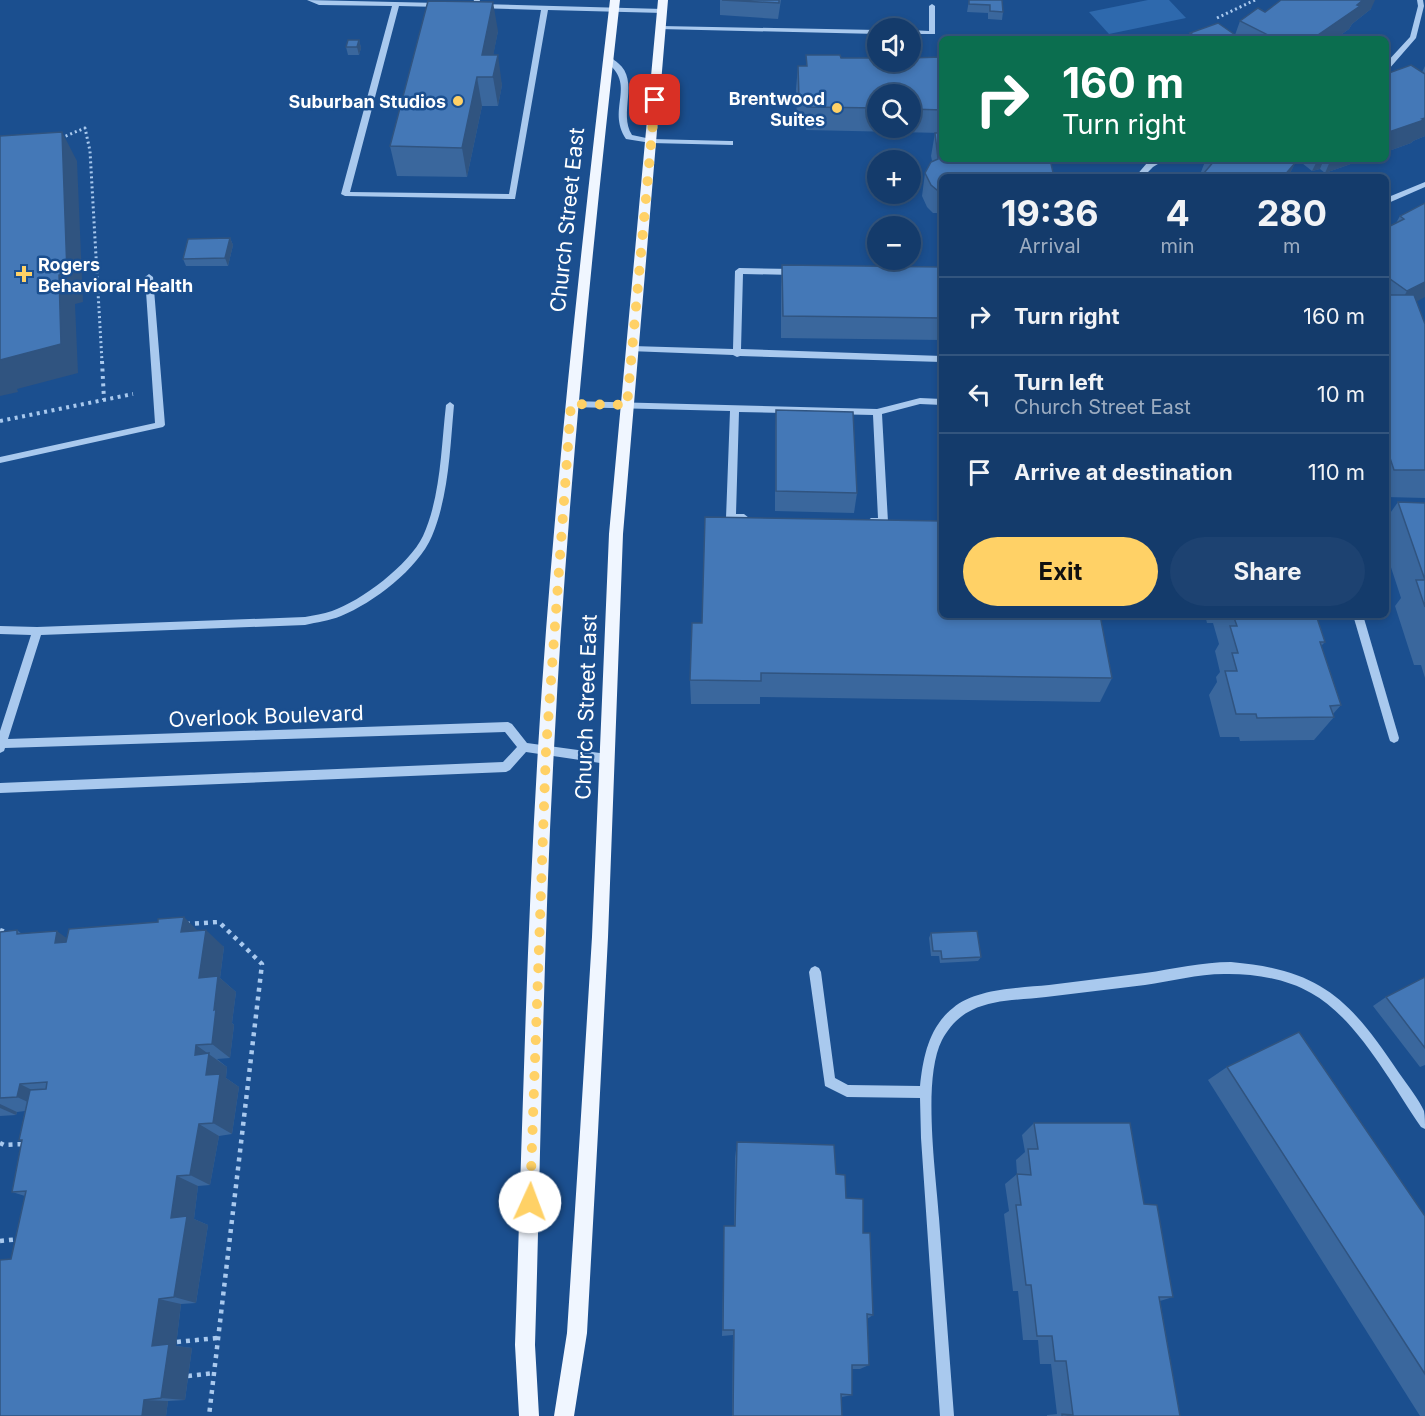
<!DOCTYPE html>
<html lang="en">
<head>
<meta charset="utf-8">
<style>
	body { margin:0; font-family:Inter,sans-serif; background:#1d4271; color:#f1f3f6; height:100vh; display:flex; flex-direction:column; font-size:22px; white-space:nowrap }
	* { box-sizing:border-box; margin:0 }
	p { font-size:20px; color:#9dadc1 }
	.icon { flex:none; width:33px; height:33px; fill:none; stroke:currentColor; stroke-width:2; stroke-linecap:round; stroke-linejoin:round }
	.map { position:relative; flex:1; overflow:hidden }
	.panel { position:absolute; left:939px; top:174px; width:450px; height:444px; display:flex; flex-direction:column; background:#143b6b; border-radius:9px; box-shadow:0 3px 9px #0003,0 0 0 2px #33557e }
	.panel>* { flex:none }
	.guide { position:absolute; left:939px; top:36px; width:450px; height:126px; border-radius:9px; box-shadow:0 3px 9px #0003,0 0 0 2px #33557e; background:#0b6e4f; color:#fff; overflow:hidden }
	.controls { position:absolute; left:867px; top:18px; display:grid; gap:12px }
	.controls a { display:grid; place-items:center; width:54px; height:54px; border-radius:50%; background:#143b6b; box-shadow:0 3px 9px #0003,0 0 0 2px #33557e; font-size:30px }
	.pin { position:absolute; display:grid; place-items:center; width:51px; height:51px; color:#fff; margin:-26px; border-radius:12px; box-shadow:0 3px 9px #0006 }
	.me { position:absolute; width:66px; margin:-33px; rotate:2deg; stroke-linejoin:round; filter:drop-shadow(0 0 4px #0008) }
	.turn { display:flex; align-items:center; gap:21px; height:126px; padding:0 24px; font-size:27px }
	.turn .icon { width:78px; height:78px; stroke-width:2.5 }
	.turn b { display:block; font-size:42px; line-height:51px }
	.eta { display:flex; justify-content:space-evenly; align-items:center; height:102px; text-align:center }
	.eta b { font-size:36px; font-weight:700; line-height:42px }
	.button { display:flex; gap:12px; margin-top:auto; padding:12px 24px }
	.button a { flex:1; height:69px; border-radius:36px; background:#ffd166; color:#111; font-size:24px; font-weight:700; line-height:69px; text-align:center }
	.button a+a { background:#1d4271; color:#f1f3f6 }
	ul { padding:0; list-style:none }
	li { display:flex; align-items:center; gap:18px; height:78px; padding:0 24px; border-top:2px solid #33557e }
	li div { flex:1 }
	li b { display:block; font-size:22px }
	li em { font-style:normal }
	.map>svg:first-child { display:block }
</style>
</head>
<body>
<div class="map">
<svg width="1425" height="1416" viewBox="0 0 1425 1416">
	<rect width="100%" height="100%" fill="#1b4f8f"/>
	<!-- green -->
	<polygon fill="#2e69ad" points="1148,0 1169,0 1186,18 1109,34 1089,12"/>
	<g fill="none" stroke-linecap="round" stroke-linejoin="round">
		<!-- path-far2 -->
		<g stroke="#a9c9ee" stroke-width="3" stroke-dasharray="2 3" stroke-linecap="butt">
			<polyline points="1217,18 1255,0"/>
			<polyline points="61,138 85,128 90,151 102,362"/>
		</g>
		<!-- path-far1 -->
		<g stroke="#a9c9ee" stroke-width="4" stroke-dasharray="3 4.5" stroke-linecap="butt">
			<polyline points="102,361 104,400"/>
			<polyline points="0,421 133,394"/>
		</g>
		<!-- path -->
		<g stroke="#a9c9ee" stroke-width="4.5" stroke-dasharray="4 5" stroke-linecap="butt">
			<polyline points="186,924 219,922 262,964 209,1416"/>
			<polyline points="0,930 8,933"/>
			<polyline points="0,1143 4,1145 25,1144"/>
			<polyline points="0,1241 20,1239"/>
			<polyline points="177,1342 217,1338"/>
			<polyline points="188,1376 214,1373"/>
		</g>
		<!-- minor -->
		<g fill="#a9c9ee" fill-rule="evenodd">
			<polygon points="307,0 439,3 442,5 439,7 399,6 350,192 509,194 541,10 475,8 472,6 474,0 480,0 479,4 663,9 666,11 663,13 548,10 515,199 345,196 341,194 392,6 319,5"/>
			<polygon points="1417,0 1423,0 1424,6 1416,38 1389,69 1386,69 1386,63 1410,37 1418,6"/>
			<polygon points="932,4 935,6 935,34 910,34 910,30 929,31 929,6"/>
			<polygon points="661,26 878,30 878,34 659,29 659,27"/>
			<path d="M605,57c6,0 8,2 13,6 22,18 0,50 14,72l19,4 79,2h3v4l-82,-2 -25,-4c-20,-31 12,-54 -21,-78z"/>
			<polygon points="1156,159 1166,159 1153,167 1143,177 1135,177 1147,163"/>
			<polygon points="1425,182 1425,187 1386,204 1386,198"/>
			<polygon points="739,268 794,269 798,272 794,275 743,274 741,349 942,356 942,362 740,356 737,357 733,355 629,351 628,349 632,346 733,349 735,271"/>
			<polygon points="149,274 153,277 165,425 163,427 0,463 0,457 155,423 145,277"/>
			<path d="M920,398l22,1v6l-22,-1 -38,10 6,108c-4,6 -18,6 -22,0l5,-4h7l-5,-103 -134,-3 -3,102h8l5,4c-4,6 -19,6 -23,0l4,-107 -159,-4 -4,-3 4,-3 306,8z"/>
			<path d="M450,402l4,3c-4,43 -5,90 -22,131 -14,33 -59,67 -91,80 -12,5 -24,6 -36,9l-264,10 -33,104 500,-17 4,2 15,19 80,11 4,2 1,3 -1,3 -4,2 -81,-12 -16,18 -4,2 -506,21v-10l503,-21 14,-15 -12,-15 -500,16 -1,3 -4,2v-22l31,-96 -31,-1v-8l37,1 268,-10c9,-2 18,-3 27,-6 29,-10 77,-46 91,-75 18,-40 18,-88 23,-131z"/>
			<polygon points="1353,615 1363,615 1399,738 1398,741 1394,743 1390,741 1389,738"/>
			<path d="M1231,962c91,8 119,38 168,111 7,10 21,28 25,38 1,5 1,13 1,18l-4,-2c-29,-42 -64,-109 -110,-134 -24,-14 -55,-19 -82,-19 -28,-1 -57,7 -84,11 -33,4 -66,8 -99,12 -24,3 -52,2 -74,13 -13,6 -23,17 -30,30 -20,39 -6,133 -3,178 5,66 10,132 15,198h-14l-19,-278 -1,-40 -73,-1 -22,-11 -16,-114 2,-4 4,-2 4,2 2,4 14,106 13,7 72,1c3,-29 9,-59 33,-78 23,-20 67,-20 96,-23 32,-4 64,-8 96,-12 29,-4 57,-11 86,-11z"/>
		</g>
		<!-- major -->
		<g fill="#f0f6ff" fill-rule="evenodd">
			<path d="M610,0h10c-28,249 -53,499 -66,749 -11,199 -13,397 -19,596l4,71h-20l-4,-71c7,-199 11,-398 23,-596 15,-251 43,-500 72,-749z"/>
			<polygon points="658,0 668,0 623,534 608,937 598,1132 587,1333 574,1416 554,1416 567,1333 580,1132 592,937 609,534"/>
		</g>
	</g>
	<!-- wall -->
	<g fill="#3a679d" fill-rule="evenodd">
		<polygon points="720,0 781,0 778,19 720,15"/>
		<polygon points="969,0 1002,0 1003,12 1002,20 988,19 988,13 967,12"/>
		<polygon points="1371,9 1352,24 1349,29 1335,39 1187,39 1190,33 1235,35 1240,21 1265,12"/>
		<polygon points="498,31 493,55 502,85 498,106 482,106 467,177 397,176 390,146"/>
		<polygon points="359,40 361,48 359,55 348,55 346,47"/>
		<path d="M806,55l35,3 101,-1v76l-136,-3 -1,-9h-8l-1,-32 2,-23h8zM878,94h32v34h-32z"/>
		<polygon points="1425,66 1425,136 1413,141 1411,143 1386,152 1386,74 1422,72"/>
		<polygon points="935,133 942,177 942,242 938,213 933,213 927,207 922,196 925,173 932,161 931,156"/>
		<polygon points="1206,159 1291,159 1291,161 1295,163 1288,177 1202,177 1204,173 1201,172"/>
		<polygon points="1297,159 1365,159 1325,173 1320,169 1312,171"/>
		<polygon points="1425,203 1416,302 1425,324 1425,498 1386,497 1386,228 1396,223 1400,216"/>
		<polygon points="230,238 233,245 228,266 186,266 183,259"/>
		<polygon points="782,265 942,267 942,340 781,338 781,287"/>
		<polygon points="776,410 857,493 854,513 775,511 775,431"/>
		<polygon points="1398,502 1425,503 1425,678 1421,665 1414,665 1395,606 1401,598 1386,552 1386,519"/>
		<polygon points="1205,615 1316,615 1325,642 1321,646 1341,705 1333,714 1334,717 1314,740 1240,741 1239,737 1220,737 1209,695 1217,682 1216,677 1220,672 1215,651 1219,644 1213,623 1207,623"/>
		<polygon points="692,623 1112,678 1100,702 760,697 760,704 691,704 690,680"/>
		<polygon points="17,930 22,934 67,938 198,930 224,947 220,978 236,992 232,1023 234,1025 230,1058 217,1059 227,1067 226,1078 239,1087 232,1134 219,1136 210,1185 198,1186 194,1219 208,1225 196,1303 181,1304 176,1346 192,1348 185,1400 168,1401 166,1416 0,1416 11,1259 25,1196 12,1192 22,1141 19,1140 25,1111 17,1112 16,1115 0,1116 0,932"/>
		<polygon points="931,933 981,957 978,961 940,963 939,956 931,956 929,938"/>
		<polygon points="1425,977 1425,1065 1420,1067 1373,1006 1386,997"/>
		<polygon points="1227,1067 1425,1216 1425,1416 1420,1416 1208,1080"/>
		<polygon points="1034,1123 1144,1204 1173,1297 1160,1301 1180,1416 1047,1416 1047,1415 1057,1414 1051,1364 1040,1364 1038,1340 1023,1340 1018,1291 1013,1291 1004,1214 1009,1211 1005,1184 1017,1174 1016,1160 1025,1152 1022,1135"/>
		<polygon points="737,1142 836,1174 846,1198 863,1233 873,1315 867,1319 869,1365 860,1369 852,1369 852,1395 842,1397 842,1416 732,1416 733,1335 722,1336 724,1237 724,1226 734,1226 735,1158"/>
	</g>
	<!-- shaded-wall -->
	<g fill="#305480">
		<polygon points="1363,0 1375,0 1371,9 1352,24 1349,29 1335,39 1312,39"/>
		<polygon points="493,2 498,31 489,77 482,55"/>
		<polygon points="359,40 361,48 359,55 357,47"/>
		<polygon points="498,55 502,85 498,106 493,77"/>
		<polygon points="477,77 482,106 467,177 462,148"/>
		<polygon points="1425,118 1425,136 1413,141 1411,143 1386,152 1386,133"/>
		<polygon points="62,132 77,161 83,302 75,304 78,373 17,389 18,392 0,396 0,360 59,275"/>
		<polygon points="1290,159 1291,159 1284,175 1295,163 1288,177 1282,177"/>
		<polygon points="1318,159 1324,159 1320,169 1312,171"/>
		<polygon points="1331,159 1365,159 1325,173"/>
		<polygon points="230,238 233,245 228,266 225,258"/>
		<polygon points="1425,282 1425,297 1394,314 1407,291"/>
		<polygon points="184,917 202,935 181,932"/>
		<polygon points="206,930 224,947 220,978 236,992 232,1023 234,1025 230,1058 212,1044 214,1010 199,978"/>
		<polygon points="57,931 80,948 55,943"/>
		<polygon points="196,1045 227,1067 226,1078 239,1087 232,1134 213,1123 206,1075 195,1055"/>
		<polygon points="20,1084 46,1097 43,1109 17,1097"/>
		<polygon points="0,1104 17,1112 16,1115 0,1108"/>
		<polygon points="199,1124 219,1136 210,1185 190,1175"/>
		<polygon points="177,1176 198,1186 194,1219 208,1225 196,1303 174,1297 171,1218"/>
		<polygon points="159,1299 181,1304 176,1346 192,1348 185,1400 161,1398 152,1346"/>
		<polygon points="144,1400 168,1401 166,1416 142,1416"/>
	</g>
	<!-- building -->
	<g fill="#4478b7" stroke="#305480" stroke-width="1.5">
		<polygon points="722,0 779,0 779,3"/>
		<polygon points="969,0 1002,0 1003,12 990,11 990,5 969,4"/>
		<polygon points="1281,0 1363,0 1357,5 1360,6 1312,39 1276,39 1240,21 1258,8 1265,12"/>
		<polygon points="428,1 493,2 482,55 498,55 493,77 477,77 462,148 390,146"/>
		<polygon points="1218,23 1241,39 1187,39 1195,36 1190,33"/>
		<polygon points="348,40 359,40 357,47 346,47"/>
		<polygon points="806,55 840,55 841,58 878,58 878,62 910,62 910,58 942,57 942,110 910,109 910,94 878,94 878,108 807,107 807,98 799,98 798,66 807,66"/>
		<polygon points="1411,65 1425,74 1425,118 1422,119 1424,120 1386,133 1386,79 1389,78 1386,76 1386,74"/>
		<polygon points="62,132 67,273 59,275 61,344 0,360 0,136"/>
		<polygon points="935,133 942,133 942,159 1050,159 1054,177 942,177 942,192 942,190 937,190 931,185 925,173 931,162 938,159"/>
		<polygon points="1212,159 1290,159 1289,160 1295,163 1283,177 1207,177 1208,175 1204,173 1215,160"/>
		<polygon points="1425,203 1425,282 1407,291 1386,276 1386,228 1404,219 1400,216"/>
		<polygon points="230,238 225,258 183,259 188,239"/>
		<polygon points="782,265 942,267 942,318 783,316"/>
		<polygon points="1386,295 1414,295 1425,324 1425,470 1394,470 1386,446"/>
		<polygon points="776,410 853,412 857,493 776,491"/>
		<polygon points="1398,502 1425,503 1425,580"/>
		<polygon points="705,517 942,521 942,615 1100,615 1112,678 761,673 761,681 690,680 692,623 702,623"/>
		<polygon points="1416,580 1425,580 1425,607"/>
		<polygon points="1233,615 1316,615 1325,642 1320,642 1341,705 1330,706 1334,717 1257,718 1256,714 1236,714 1225,671 1237,671 1232,653 1238,653 1230,626 1237,626"/>
		<polygon points="184,917 181,932 206,930 199,978 218,976 214,1010 216,1009 212,1044 196,1045 195,1055 209,1053 206,1075 220,1074 213,1123 199,1124 190,1175 177,1176 171,1218 187,1216 174,1297 159,1299 152,1346 169,1344 161,1398 144,1400 142,1416 0,1416 0,1260 11,1259 26,1191 12,1192 22,1140 19,1140 30,1090 46,1089 47,1082 20,1084 17,1097 0,1098 0,932 17,930 17,934 57,931 55,943 66,942 69,929 158,922 158,919"/>
		<polygon points="977,931 981,957 942,959 941,951 933,951 931,933"/>
		<polygon points="1425,977 1425,1048 1386,997"/>
		<polygon points="1299,1032 1425,1216 1425,1374 1227,1067"/>
		<polygon points="1034,1123 1130,1123 1144,1204 1157,1205 1173,1297 1159,1297 1180,1416 1062,1416 1062,1414 1073,1415 1066,1361 1055,1361 1052,1336 1037,1336 1031,1285 1026,1285 1016,1205 1021,1205 1017,1174 1031,1175 1028,1149 1038,1149"/>
		<polygon points="737,1142 834,1145 836,1174 845,1175 846,1198 863,1199 863,1233 870,1233 873,1315 867,1314 869,1365 852,1365 852,1395 841,1394 842,1416 733,1416 734,1330 723,1330 724,1226 735,1226"/>
	</g>
	<g fill="none" stroke-linecap="round" stroke-linejoin="round">
		<!-- route -->
		<polyline stroke="#ffd166" stroke-width="10" stroke-dasharray="0 18" points="530,1202 546,750 571,404 627,405 655,100"/>
	</g>
	<!-- markers -->
	<g fill="#ffd166" stroke="#1b4f8f" stroke-width="2">
		<circle cx="458" cy="101" r="6"/>
		<circle cx="837" cy="108" r="6"/>
		<path d="M21 265h6v6h6v6h-6v6h-6v-6h-6v-6h6z"/>
	</g>
	<g text-anchor="middle" dominant-baseline="central" stroke-width="5" stroke-linejoin="round" paint-order="stroke">
		<!-- far-poi labels -->
		<g font-size="18" font-weight="bold" fill="#fff" stroke="#1b4f8f" text-anchor="end">
			<text x="825" y="98">Brentwood<tspan x="825" dy="21">Suites</tspan></text>
			<text x="446" y="101">Suburban Studios</text>
			<text x="38" y="264" text-anchor="start">Rogers<tspan x="38" dy="21">Behavioral Health</tspan></text>
		</g>
		<!-- street labels -->
		<g font-size="21" fill="#fff" stroke="#1b4f8f">
			<text transform="translate(567 220) rotate(-84)">Church Street East</text>
			<text transform="translate(586 707) rotate(-88)">Church Street East</text>
			<text transform="translate(266 716) rotate(-2)">Overlook Boulevard</text>
		</g>
	</g>
</svg>
<div class="controls">
<a><svg class="icon" aria-label="sound" viewBox="0 0 24 24"><path d="M4 9h4l5-4v14l-5-4H4zM17 9q2 3 0 6"/></svg></a>
<a><svg class="icon" aria-label="search" viewBox="0 0 24 24"><circle cx="10" cy="10" r="6"/><path d="M15 15l6 6"/></svg></a>
<a>+</a>
<a>−</a>
</div>
<div class="pin" style="left:655px;top:100px;background:#d93025"><svg class="icon" aria-label="arrive" viewBox="0 0 24 24"><path d="M6 21V4h12l-3 4 3 4H6"/></svg></div>
<svg class="me" style="left:530px;top:1202px" viewBox="-20 -20 40 40"><circle r="19" fill="#fff"/><path d="M0-13L10 11 0 6-10 11z" fill="#ffd166"/></svg>
<div class="guide">
<div class="turn"><svg class="icon" aria-label="right" viewBox="0 0 24 24"><path d="M7 20v-9h11M14 6l5 5-5 5"/></svg><div><b>160 m</b>Turn right</div></div>
</div>
<section class="panel">
<div class="eta">
<div><b>19:36</b><p>Arrival</p></div>
<div><b>4</b><p>min</p></div>
<div><b>280</b><p>m</p></div>
</div>
<ul>
<li><svg class="icon" aria-label="right" viewBox="0 0 24 24"><path d="M7 20v-9h11M14 6l5 5-5 5"/></svg><div><b>Turn right</b></div><em>160 m</em></li>
<li><svg class="icon" aria-label="left" viewBox="0 0 24 24"><path d="M17 20v-9H6M10 6l-5 5 5 5"/></svg><div><b>Turn left</b><p>Church Street East</p></div><em>10 m</em></li>
<li><svg class="icon" aria-label="arrive" viewBox="0 0 24 24"><path d="M6 21V4h12l-3 4 3 4H6"/></svg><div><b>Arrive at destination</b></div><em>110 m</em></li>
</ul>
<div class="button"><a>Exit</a><a>Share</a></div>
</section>
</div>
</body>
</html>
